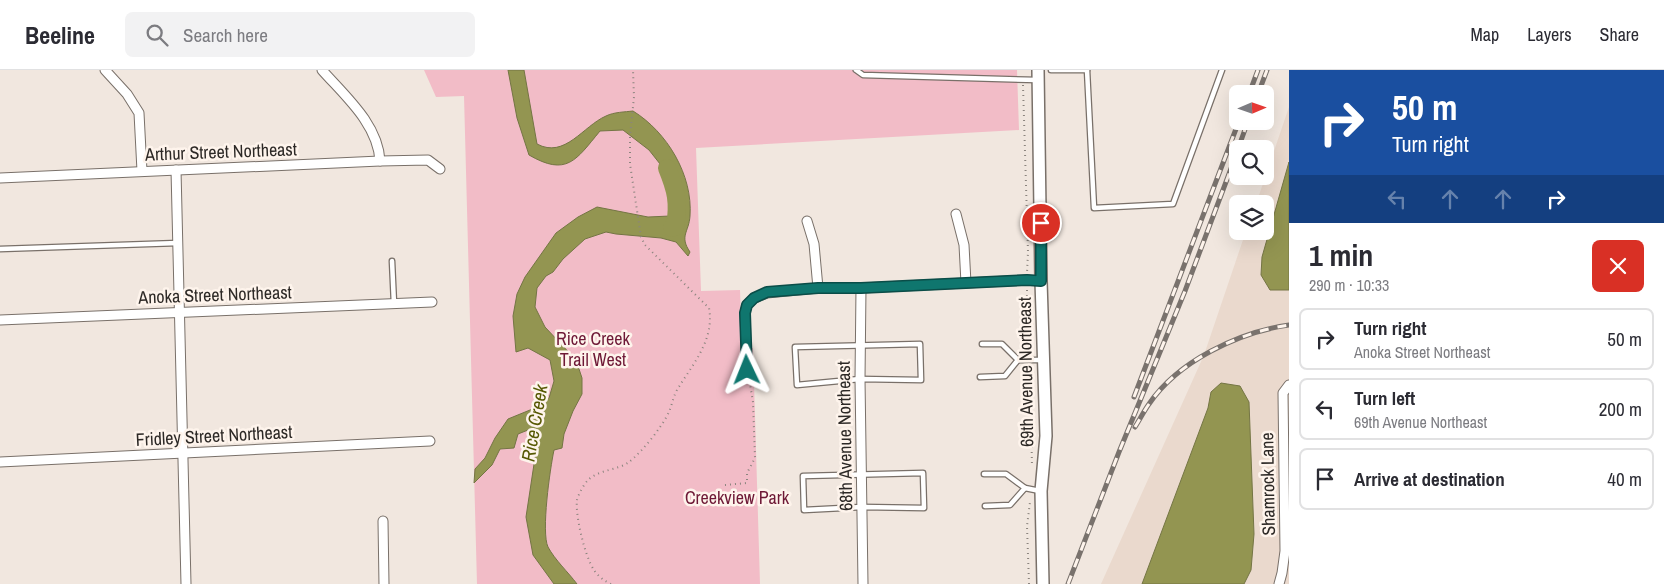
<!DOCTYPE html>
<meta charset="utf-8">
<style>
:root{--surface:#fff;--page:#f2f2f3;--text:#2b2b33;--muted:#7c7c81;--line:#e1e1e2}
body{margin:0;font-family:"Archivo Narrow",sans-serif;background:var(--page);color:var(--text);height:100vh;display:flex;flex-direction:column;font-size:19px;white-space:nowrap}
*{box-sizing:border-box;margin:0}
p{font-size:16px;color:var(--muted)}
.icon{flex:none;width:28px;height:28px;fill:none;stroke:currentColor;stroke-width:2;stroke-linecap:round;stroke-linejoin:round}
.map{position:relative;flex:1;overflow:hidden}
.side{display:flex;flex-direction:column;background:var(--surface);width:375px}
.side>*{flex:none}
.hud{background:#1a4fa0;color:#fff;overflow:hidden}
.needle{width:32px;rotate:88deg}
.controls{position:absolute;left:1229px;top:15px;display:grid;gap:10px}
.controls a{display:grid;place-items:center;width:45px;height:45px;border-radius:8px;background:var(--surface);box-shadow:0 5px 20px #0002;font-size:25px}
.pin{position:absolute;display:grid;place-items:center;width:42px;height:42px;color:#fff;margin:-21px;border:2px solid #fff;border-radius:50%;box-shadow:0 1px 5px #0007}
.me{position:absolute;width:55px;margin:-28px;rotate:358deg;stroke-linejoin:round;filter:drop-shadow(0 0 4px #0008)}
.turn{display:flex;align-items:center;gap:18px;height:105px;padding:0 20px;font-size:22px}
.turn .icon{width:65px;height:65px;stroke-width:2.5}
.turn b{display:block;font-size:35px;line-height:42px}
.lanes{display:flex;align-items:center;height:48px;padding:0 20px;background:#0003;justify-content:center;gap:25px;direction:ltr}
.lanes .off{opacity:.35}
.round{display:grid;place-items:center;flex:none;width:52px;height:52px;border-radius:8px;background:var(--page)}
.headline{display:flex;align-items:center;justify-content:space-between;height:85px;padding:0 20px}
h1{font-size:30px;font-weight:800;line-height:38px}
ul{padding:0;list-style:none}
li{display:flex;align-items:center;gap:15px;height:62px;margin:0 10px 8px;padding:0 10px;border:2px solid var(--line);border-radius:8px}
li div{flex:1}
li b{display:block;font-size:19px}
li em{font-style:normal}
header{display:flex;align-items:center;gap:30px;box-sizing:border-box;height:70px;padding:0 25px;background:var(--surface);border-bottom:1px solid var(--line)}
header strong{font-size:24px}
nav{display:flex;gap:28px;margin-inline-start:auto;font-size:18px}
.search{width:350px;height:45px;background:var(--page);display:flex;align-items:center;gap:12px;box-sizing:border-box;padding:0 18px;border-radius:8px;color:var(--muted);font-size:19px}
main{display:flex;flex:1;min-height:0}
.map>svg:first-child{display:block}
.built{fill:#ead9cd}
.green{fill:#f2bcc7}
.water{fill:#939551;stroke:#747544}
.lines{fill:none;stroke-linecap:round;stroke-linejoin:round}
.river{stroke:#939551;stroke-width:18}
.service-casing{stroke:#797069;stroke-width:7}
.minor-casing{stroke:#797069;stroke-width:11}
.tertiary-casing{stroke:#797069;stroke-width:14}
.path{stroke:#8b847e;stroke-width:2;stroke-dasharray:1 4;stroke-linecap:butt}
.service{stroke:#fff;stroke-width:4.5}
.minor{stroke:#fff;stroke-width:9}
.tertiary{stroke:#fff;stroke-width:11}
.rail-casing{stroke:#79726d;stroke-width:5}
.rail{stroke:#fef4ec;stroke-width:3;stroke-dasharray:9;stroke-linecap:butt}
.route-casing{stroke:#0a4d48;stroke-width:12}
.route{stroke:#0f766e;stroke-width:9}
.labels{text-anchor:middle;stroke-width:5;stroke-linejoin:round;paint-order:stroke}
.street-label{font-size:18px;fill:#2d2926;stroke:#fef4ec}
.park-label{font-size:18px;fill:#6e1836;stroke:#fef4ec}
.water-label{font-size:19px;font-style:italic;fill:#575803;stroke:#fef4ec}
</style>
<header>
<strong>Beeline</strong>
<div class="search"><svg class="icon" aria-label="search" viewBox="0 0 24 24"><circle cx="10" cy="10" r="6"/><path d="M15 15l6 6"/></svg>Search here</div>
<nav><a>Map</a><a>Layers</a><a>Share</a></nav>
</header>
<main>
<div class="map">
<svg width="1289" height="514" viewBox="0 0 1289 514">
<rect width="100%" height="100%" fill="#f1e7df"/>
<path class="built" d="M1289,37V514H1101L1204,285L1246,161H1265V134H1256Z"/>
<path class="green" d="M424,0H1017L1019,60L696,78L701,221L740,220L742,278H753L760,514H477L464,26L436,27Z"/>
<g class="water">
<path d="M508,0H524L537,74C565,89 583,56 606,46C614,42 625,42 633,41C667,62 693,105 690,146C689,162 679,166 690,182L688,186L676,172L661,168L616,164L606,162L585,169L563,189L553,202L546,206L537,218L535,237L545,257L576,290L582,308V324L573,341L564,364L562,378L554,380C550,399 541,462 548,477C555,490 568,502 577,514H554L533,485L526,447L539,361L533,358L518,364L514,378L500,379L492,395L474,413L475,399L485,388L495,368L508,349L530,340L549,328L554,311L550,290L528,278L516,282L513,246L517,224L525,207L556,163L578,147L597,137L648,147L670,146L678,137L675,120L664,99L649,80L623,60L600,61C576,90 567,107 529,85L517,48Z"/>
<path d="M1289,92V220H1270L1261,205L1262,187Z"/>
<path d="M1221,313L1240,316L1249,332L1254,464L1251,500L1244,514H1142L1208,338L1211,322Z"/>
</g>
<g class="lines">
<path class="river" d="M667,98C676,120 679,132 675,157L672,158"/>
<g class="service-casing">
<g id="service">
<path d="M856,0L863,5L1037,10"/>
<path d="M1051,0H1087"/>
<path d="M1087,0L1094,138L1173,134L1222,0"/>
<path d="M0,179L178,173"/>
<path d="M392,191L394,234"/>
<path d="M920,274L921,310L860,309L797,315L795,277Z"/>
<path d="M982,274H1002L1018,290H1042"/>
<path d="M980,307L1005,306L1018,290"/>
<path d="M923,403L924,438L862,437L804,440L803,406Z"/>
<path d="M984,404H1006L1025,418L1040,421"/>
<path d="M985,436L1010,435L1025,418"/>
</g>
</g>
<g class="minor-casing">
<g id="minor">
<path d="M105,0L127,24L139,43L142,101"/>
<path d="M322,0C345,26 378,54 380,91"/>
<path d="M176,100L186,514"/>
<path d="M0,108L380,91L428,90L440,99"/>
<path d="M956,144L964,175L966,213"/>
<path d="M807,151L814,174L818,218"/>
<path d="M861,218L860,309L863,514"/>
<path d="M0,250L432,232"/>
<path d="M747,300L745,243L747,235L754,228L767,223L818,218H861L1027,210L1041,211"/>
<path d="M0,392L430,371"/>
<path d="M383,451L384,514"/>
<path d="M1279,514L1282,503L1285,481L1283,323L1289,315"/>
</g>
</g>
<g class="tertiary-casing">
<path id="tertiary" d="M1038,0L1041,211L1046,366L1041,421L1043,514"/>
</g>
<g class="path">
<path d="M1023,15L1028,182L1027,203"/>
<path d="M1027,220L1029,283"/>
<path d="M1030,297L1032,397"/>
<path d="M725,415L747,413V403L755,388L753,332L749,308"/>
<path d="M611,514C604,511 598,506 594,500C585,487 575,445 577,430C578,425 584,414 588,410C600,399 619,400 629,392C642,382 662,357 669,342C672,335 673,327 677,320C692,295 715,270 709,238L645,175L641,167L630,94V66L634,27L633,0"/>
<path d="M1029,514L1027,456L1030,432"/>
</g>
<use href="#service" class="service"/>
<use href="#minor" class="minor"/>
<use href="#tertiary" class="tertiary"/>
<g class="rail-casing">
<g id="rail">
<path d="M1249,24L1258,0"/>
<path d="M1258,24L1267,0"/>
<path d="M1238,79L1248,51"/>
<path d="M1134,327L1239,51"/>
<path d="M1135,357C1140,349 1144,341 1149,334C1178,291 1239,262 1289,255"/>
<path d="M1068,514L1119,382L1185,221L1238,80"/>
</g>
</g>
<use href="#rail" class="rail"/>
</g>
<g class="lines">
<g class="route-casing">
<path id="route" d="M747,300L745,243L747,235L754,228L767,222L818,218H861L1027,210L1041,211V153"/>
</g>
<use href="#route" class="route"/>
</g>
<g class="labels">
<g class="street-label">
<text transform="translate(221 82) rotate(-2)" y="6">Arthur Street Northeast</text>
<text transform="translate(215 225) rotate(-2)" y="6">Anoka Street Northeast</text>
<text transform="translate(1026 302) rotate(-91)" y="6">69th Avenue Northeast</text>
<text transform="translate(214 366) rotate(-3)" y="6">Fridley Street Northeast</text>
<text transform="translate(845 366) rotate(-91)" y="6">68th Avenue Northeast</text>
<text transform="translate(1268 414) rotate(-91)" y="6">Shamrock Lane</text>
</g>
<g class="park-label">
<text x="593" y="275">Rice Creek<tspan x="593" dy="21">Trail West</tspan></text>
<text x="737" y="434">Creekview Park</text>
</g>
<g class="water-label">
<text transform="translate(534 353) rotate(-80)" y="7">Rice Creek</text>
</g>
</g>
</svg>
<div class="controls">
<a><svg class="needle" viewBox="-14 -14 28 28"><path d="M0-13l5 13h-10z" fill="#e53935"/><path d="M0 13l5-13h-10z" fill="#7c7c81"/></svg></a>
<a><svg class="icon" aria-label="search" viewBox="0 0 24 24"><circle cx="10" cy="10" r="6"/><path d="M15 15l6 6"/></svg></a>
<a><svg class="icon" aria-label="layers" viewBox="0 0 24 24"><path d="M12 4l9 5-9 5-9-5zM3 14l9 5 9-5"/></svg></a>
</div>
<div class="pin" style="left:1041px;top:153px;background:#d93025"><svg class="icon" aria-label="arrive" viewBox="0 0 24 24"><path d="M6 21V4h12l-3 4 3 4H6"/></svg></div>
<svg class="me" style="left:747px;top:300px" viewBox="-20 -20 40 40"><path d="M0-17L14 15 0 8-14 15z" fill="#0f766e" stroke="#fff" stroke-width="4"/></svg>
</div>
<section class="side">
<div class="hud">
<div class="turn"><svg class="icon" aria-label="right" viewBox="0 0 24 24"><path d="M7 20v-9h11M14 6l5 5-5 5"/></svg><div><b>50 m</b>Turn right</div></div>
<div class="lanes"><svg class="icon off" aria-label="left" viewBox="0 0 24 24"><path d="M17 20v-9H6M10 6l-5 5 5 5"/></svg><svg class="icon off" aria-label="ahead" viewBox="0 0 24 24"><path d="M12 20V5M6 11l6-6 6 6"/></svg><svg class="icon off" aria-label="ahead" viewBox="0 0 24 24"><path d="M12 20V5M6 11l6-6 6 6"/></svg><svg class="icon" aria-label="right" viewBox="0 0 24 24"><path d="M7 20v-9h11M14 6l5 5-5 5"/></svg></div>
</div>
<div class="headline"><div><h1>1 min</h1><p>290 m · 10:33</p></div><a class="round" style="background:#d93025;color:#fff"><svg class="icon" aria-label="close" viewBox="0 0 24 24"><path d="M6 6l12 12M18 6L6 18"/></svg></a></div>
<ul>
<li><svg class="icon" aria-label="right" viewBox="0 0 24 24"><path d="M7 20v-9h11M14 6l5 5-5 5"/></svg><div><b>Turn right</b><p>Anoka Street Northeast</p></div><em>50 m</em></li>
<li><svg class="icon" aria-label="left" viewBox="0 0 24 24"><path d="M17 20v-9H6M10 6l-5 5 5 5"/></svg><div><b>Turn left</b><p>69th Avenue Northeast</p></div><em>200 m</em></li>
<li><svg class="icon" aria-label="arrive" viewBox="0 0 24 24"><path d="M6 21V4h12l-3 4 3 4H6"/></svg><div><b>Arrive at destination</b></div><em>40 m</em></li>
</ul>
</section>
</main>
